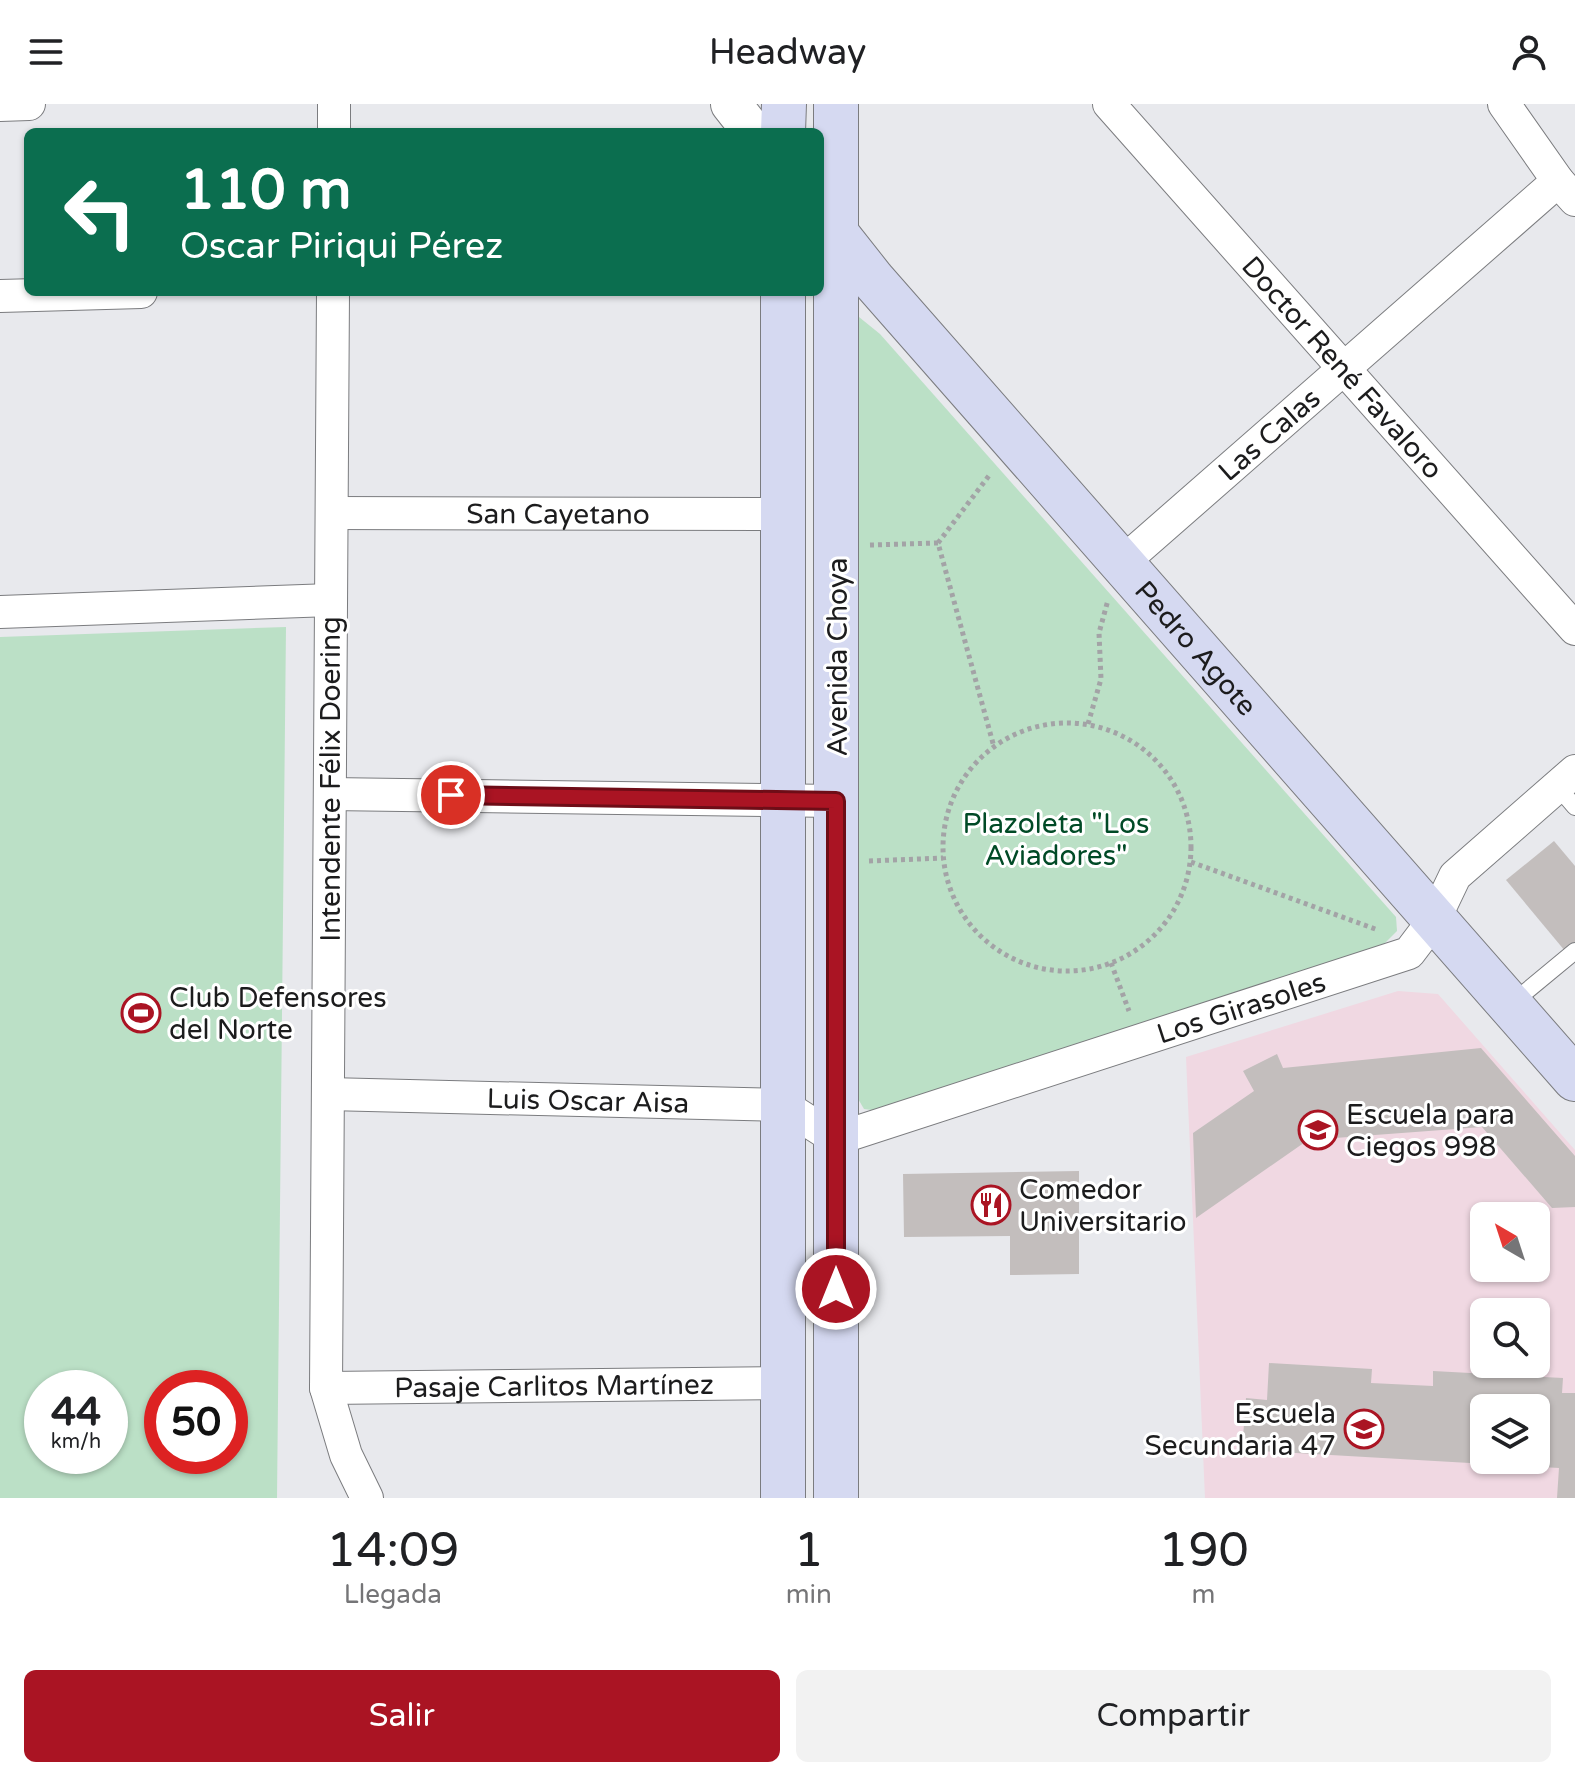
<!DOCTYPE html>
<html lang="es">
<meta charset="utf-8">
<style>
:root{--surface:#fff;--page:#f2f2f2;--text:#202124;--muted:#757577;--accent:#aa1423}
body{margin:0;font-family:"Varela Round",sans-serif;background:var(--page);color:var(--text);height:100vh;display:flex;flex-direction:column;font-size:30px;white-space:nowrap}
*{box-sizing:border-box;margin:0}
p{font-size:26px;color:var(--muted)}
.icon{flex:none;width:44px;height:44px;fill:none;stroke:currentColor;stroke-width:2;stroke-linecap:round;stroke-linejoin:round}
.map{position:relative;height:1394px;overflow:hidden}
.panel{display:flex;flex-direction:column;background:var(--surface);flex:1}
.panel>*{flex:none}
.top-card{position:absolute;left:24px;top:24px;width:800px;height:168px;border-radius:12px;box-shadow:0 2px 6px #0004;background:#0b6e4f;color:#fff;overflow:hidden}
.needle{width:52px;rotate:321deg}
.controls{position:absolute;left:1470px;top:1098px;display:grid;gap:16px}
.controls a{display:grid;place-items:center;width:80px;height:80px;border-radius:12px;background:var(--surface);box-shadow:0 2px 6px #0004;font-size:40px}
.speed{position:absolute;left:24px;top:1266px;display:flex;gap:16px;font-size:40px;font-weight:700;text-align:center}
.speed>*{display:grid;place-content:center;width:104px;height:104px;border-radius:50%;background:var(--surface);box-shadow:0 2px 6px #0004;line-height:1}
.speed small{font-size:20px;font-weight:400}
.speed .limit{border:12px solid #d22;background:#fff;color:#111}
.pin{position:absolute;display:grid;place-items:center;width:68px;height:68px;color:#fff;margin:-34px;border:4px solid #fff;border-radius:50%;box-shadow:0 2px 8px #0007}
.me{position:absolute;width:88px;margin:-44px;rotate:0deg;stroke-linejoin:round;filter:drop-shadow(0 0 6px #0008)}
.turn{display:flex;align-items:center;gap:28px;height:168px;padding:0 24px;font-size:36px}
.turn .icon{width:104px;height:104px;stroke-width:2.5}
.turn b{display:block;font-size:56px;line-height:68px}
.eta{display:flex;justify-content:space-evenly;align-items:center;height:136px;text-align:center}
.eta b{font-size:48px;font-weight:600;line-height:56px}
.cta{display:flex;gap:16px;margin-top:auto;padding:16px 24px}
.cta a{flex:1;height:92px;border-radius:12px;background:var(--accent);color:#fff;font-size:32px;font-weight:600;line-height:92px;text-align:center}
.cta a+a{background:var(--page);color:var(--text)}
header{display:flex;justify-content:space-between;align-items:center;height:104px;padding:0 24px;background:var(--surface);font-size:36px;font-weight:600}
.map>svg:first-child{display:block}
.education{fill:#f0d8e2;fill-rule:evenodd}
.green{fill:#bbe0c6;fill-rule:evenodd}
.building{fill:#c3bebd;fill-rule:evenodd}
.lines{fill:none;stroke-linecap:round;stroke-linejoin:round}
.service-casing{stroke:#7b7c7f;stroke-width:18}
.minor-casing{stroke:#7b7c7f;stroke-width:34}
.tertiary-casing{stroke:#7b7c7f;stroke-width:42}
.secondary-casing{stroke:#7b7c7f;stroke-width:46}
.path{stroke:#a3a3a6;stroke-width:5;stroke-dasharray:4 4;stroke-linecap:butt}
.service{stroke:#fff;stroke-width:16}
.minor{stroke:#fff;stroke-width:32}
.tertiary{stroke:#fff;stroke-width:40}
.secondary{stroke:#d5d9f1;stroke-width:44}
.route-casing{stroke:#6e0d17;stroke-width:20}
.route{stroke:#aa1423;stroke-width:14}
.labels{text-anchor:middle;stroke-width:6;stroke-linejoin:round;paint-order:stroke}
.street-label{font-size:28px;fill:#1c1c1d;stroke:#fff}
.park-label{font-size:28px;fill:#004a26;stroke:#fff}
.poi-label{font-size:28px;fill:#1c1c1d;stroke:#fff;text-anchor:start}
</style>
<header><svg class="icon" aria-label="menu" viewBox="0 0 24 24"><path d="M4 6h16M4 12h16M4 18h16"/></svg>Headway<svg class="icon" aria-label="person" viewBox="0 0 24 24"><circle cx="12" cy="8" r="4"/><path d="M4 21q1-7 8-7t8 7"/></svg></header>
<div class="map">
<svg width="1575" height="1394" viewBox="0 0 1575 1394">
<rect width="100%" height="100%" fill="#e8e9ed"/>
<path class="education" d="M1398,887L1438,890L1575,1046V1394H1205L1186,953ZM1484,1112H1536V1164H1484ZM1484,1208H1536V1260H1484ZM1484,1304H1536V1356H1484Z"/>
<g class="green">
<path d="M859,213L880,230L1396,813L1397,827L1382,842L879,1007L864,1005L854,988L855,235Z"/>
<path d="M286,523L277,1394H0V533ZM42,1284H110V1352H42ZM162,1284H230V1352H162Z"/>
</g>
<g class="building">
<path d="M1554,737L1575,762V859L1506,776Z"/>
<path d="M1481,944L1575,1052V1103L1552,1104L1482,1023L1308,1036L1196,1114L1193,1029L1254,987L1243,967L1277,950L1283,964Z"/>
<path d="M1079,1067V1170L1010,1171V1132L904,1133L903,1070Z"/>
<path d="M1269,1259L1372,1265L1371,1279L1433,1282V1267L1563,1274L1562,1289H1575V1394H1557L1559,1364L1242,1346L1246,1294L1267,1296ZM1484,1304H1536V1356H1484Z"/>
</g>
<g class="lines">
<g class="service-casing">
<g id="service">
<path d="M1557,682L1575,703"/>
<path d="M1511,900L1575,847"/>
</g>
</g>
<g class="minor-casing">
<g id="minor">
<path id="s1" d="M1109,0L1575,525"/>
<path d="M1504,0L1558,77L1575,96"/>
<path d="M0,1L29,0"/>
<path d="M334,28V0"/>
<path d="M333,188L326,1284L346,1351L367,1394"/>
<path d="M0,192L141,188"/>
<path id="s2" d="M332,409L783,410"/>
<path id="s3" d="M1123,458L1558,77"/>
<path d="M0,508L331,496"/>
<path d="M330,690L836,697"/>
<path id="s4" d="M328,990L783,1001L836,1035L1409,849L1434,816L1455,772L1575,667"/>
<path id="s5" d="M326,1284L783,1279"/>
</g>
</g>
<g class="tertiary-casing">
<path id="tertiary" d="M731,0L753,28"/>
</g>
<g class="secondary-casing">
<g id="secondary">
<path d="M783,28L784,0"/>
<path id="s6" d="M832,124L873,176L1575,975"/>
<path d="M783,188V1394"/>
<path d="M836,1394V0"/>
</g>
</g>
<g class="path">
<path d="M938,439L991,369"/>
<path d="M870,441L938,439L994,643"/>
<circle cx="1067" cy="743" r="124"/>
<path d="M1088,620L1101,575L1099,529L1108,496"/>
<path d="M869,757L943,754"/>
<path d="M1191,758L1378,826"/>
<path d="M1111,859L1129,907"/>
</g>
<use href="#service" class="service"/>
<use href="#minor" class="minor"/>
<use href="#tertiary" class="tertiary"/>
<use href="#secondary" class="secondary"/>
</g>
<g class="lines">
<g class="route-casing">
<path id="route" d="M451,691L836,697V1185"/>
</g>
<use href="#route" class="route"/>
</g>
<defs>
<g id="stadium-ring" transform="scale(2)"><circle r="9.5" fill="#fff" stroke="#aa1423" stroke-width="1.5"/><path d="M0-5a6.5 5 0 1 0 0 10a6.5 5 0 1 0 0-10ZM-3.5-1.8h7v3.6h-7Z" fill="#aa1423"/></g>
<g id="school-ring" transform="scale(2)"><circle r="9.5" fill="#fff" stroke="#aa1423" stroke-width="1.5"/><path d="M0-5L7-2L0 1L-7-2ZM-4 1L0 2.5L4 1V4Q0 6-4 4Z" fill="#aa1423"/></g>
<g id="restaurant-ring" transform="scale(2)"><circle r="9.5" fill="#fff" stroke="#aa1423" stroke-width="1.5"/><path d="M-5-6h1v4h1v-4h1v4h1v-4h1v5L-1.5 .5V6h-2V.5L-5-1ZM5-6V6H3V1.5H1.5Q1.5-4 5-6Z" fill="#aa1423"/></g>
</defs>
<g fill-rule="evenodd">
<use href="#stadium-ring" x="141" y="909"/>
<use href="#school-ring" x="1318" y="1026"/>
<use href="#restaurant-ring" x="991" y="1101"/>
<use href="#school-ring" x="1364" y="1325"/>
</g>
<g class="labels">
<g class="street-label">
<text dy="10" stroke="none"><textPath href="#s1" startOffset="352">Doctor René Favaloro</textPath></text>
<text dy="10" stroke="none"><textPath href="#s3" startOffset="194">Las Calas</textPath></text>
<text dy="10" stroke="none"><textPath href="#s2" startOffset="226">San Cayetano</textPath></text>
<text dy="10" stroke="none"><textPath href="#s6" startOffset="556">Pedro Agote</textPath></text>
<text transform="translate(837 553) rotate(-90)" y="10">Avenida Choya</text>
<text transform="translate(330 675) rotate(-90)" y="10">Intendente Félix Doering</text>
<text dy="10" stroke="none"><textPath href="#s4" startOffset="944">Los Girasoles</textPath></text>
<text dy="10" stroke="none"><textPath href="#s4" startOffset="260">Luis Oscar Aisa</textPath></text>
<text dy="10" stroke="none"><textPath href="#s5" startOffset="228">Pasaje Carlitos Martínez</textPath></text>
</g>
<g class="park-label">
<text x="1056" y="729">Plazoleta "Los<tspan x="1056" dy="32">Aviadores"</tspan></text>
</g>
<g class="poi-label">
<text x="169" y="903">Club Defensores<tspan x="169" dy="32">del Norte</tspan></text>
<text x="1346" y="1020">Escuela para<tspan x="1346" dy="32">Ciegos 998</tspan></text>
<text x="1019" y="1095">Comedor<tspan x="1019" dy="32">Universitario</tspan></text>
<text x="1336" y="1319" text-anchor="end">Escuela<tspan x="1336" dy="32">Secundaria 47</tspan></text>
</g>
</g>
</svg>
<div class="controls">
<a><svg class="needle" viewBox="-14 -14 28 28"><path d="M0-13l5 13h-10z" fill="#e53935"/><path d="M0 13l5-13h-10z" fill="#757577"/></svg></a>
<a><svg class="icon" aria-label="search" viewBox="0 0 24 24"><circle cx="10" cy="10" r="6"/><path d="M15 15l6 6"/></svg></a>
<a><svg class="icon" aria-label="layers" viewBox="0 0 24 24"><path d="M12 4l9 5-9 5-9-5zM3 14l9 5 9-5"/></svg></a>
</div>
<div class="speed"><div>44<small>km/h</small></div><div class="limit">50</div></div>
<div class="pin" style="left:451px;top:691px;background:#d93025"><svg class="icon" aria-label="arrive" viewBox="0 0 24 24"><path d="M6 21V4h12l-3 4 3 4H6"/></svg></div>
<svg class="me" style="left:836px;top:1185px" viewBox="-20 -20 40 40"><circle r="17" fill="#aa1423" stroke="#fff" stroke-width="3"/><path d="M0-11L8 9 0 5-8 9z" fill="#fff"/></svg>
<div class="top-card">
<div class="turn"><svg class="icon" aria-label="left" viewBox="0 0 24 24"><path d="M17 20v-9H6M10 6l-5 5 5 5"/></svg><div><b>110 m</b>Oscar Piriqui Pérez</div></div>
</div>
</div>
<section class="panel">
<div class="eta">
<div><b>14:09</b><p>Llegada</p></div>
<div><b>1</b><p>min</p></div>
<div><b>190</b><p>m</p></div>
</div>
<div class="cta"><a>Salir</a><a>Compartir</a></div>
</section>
